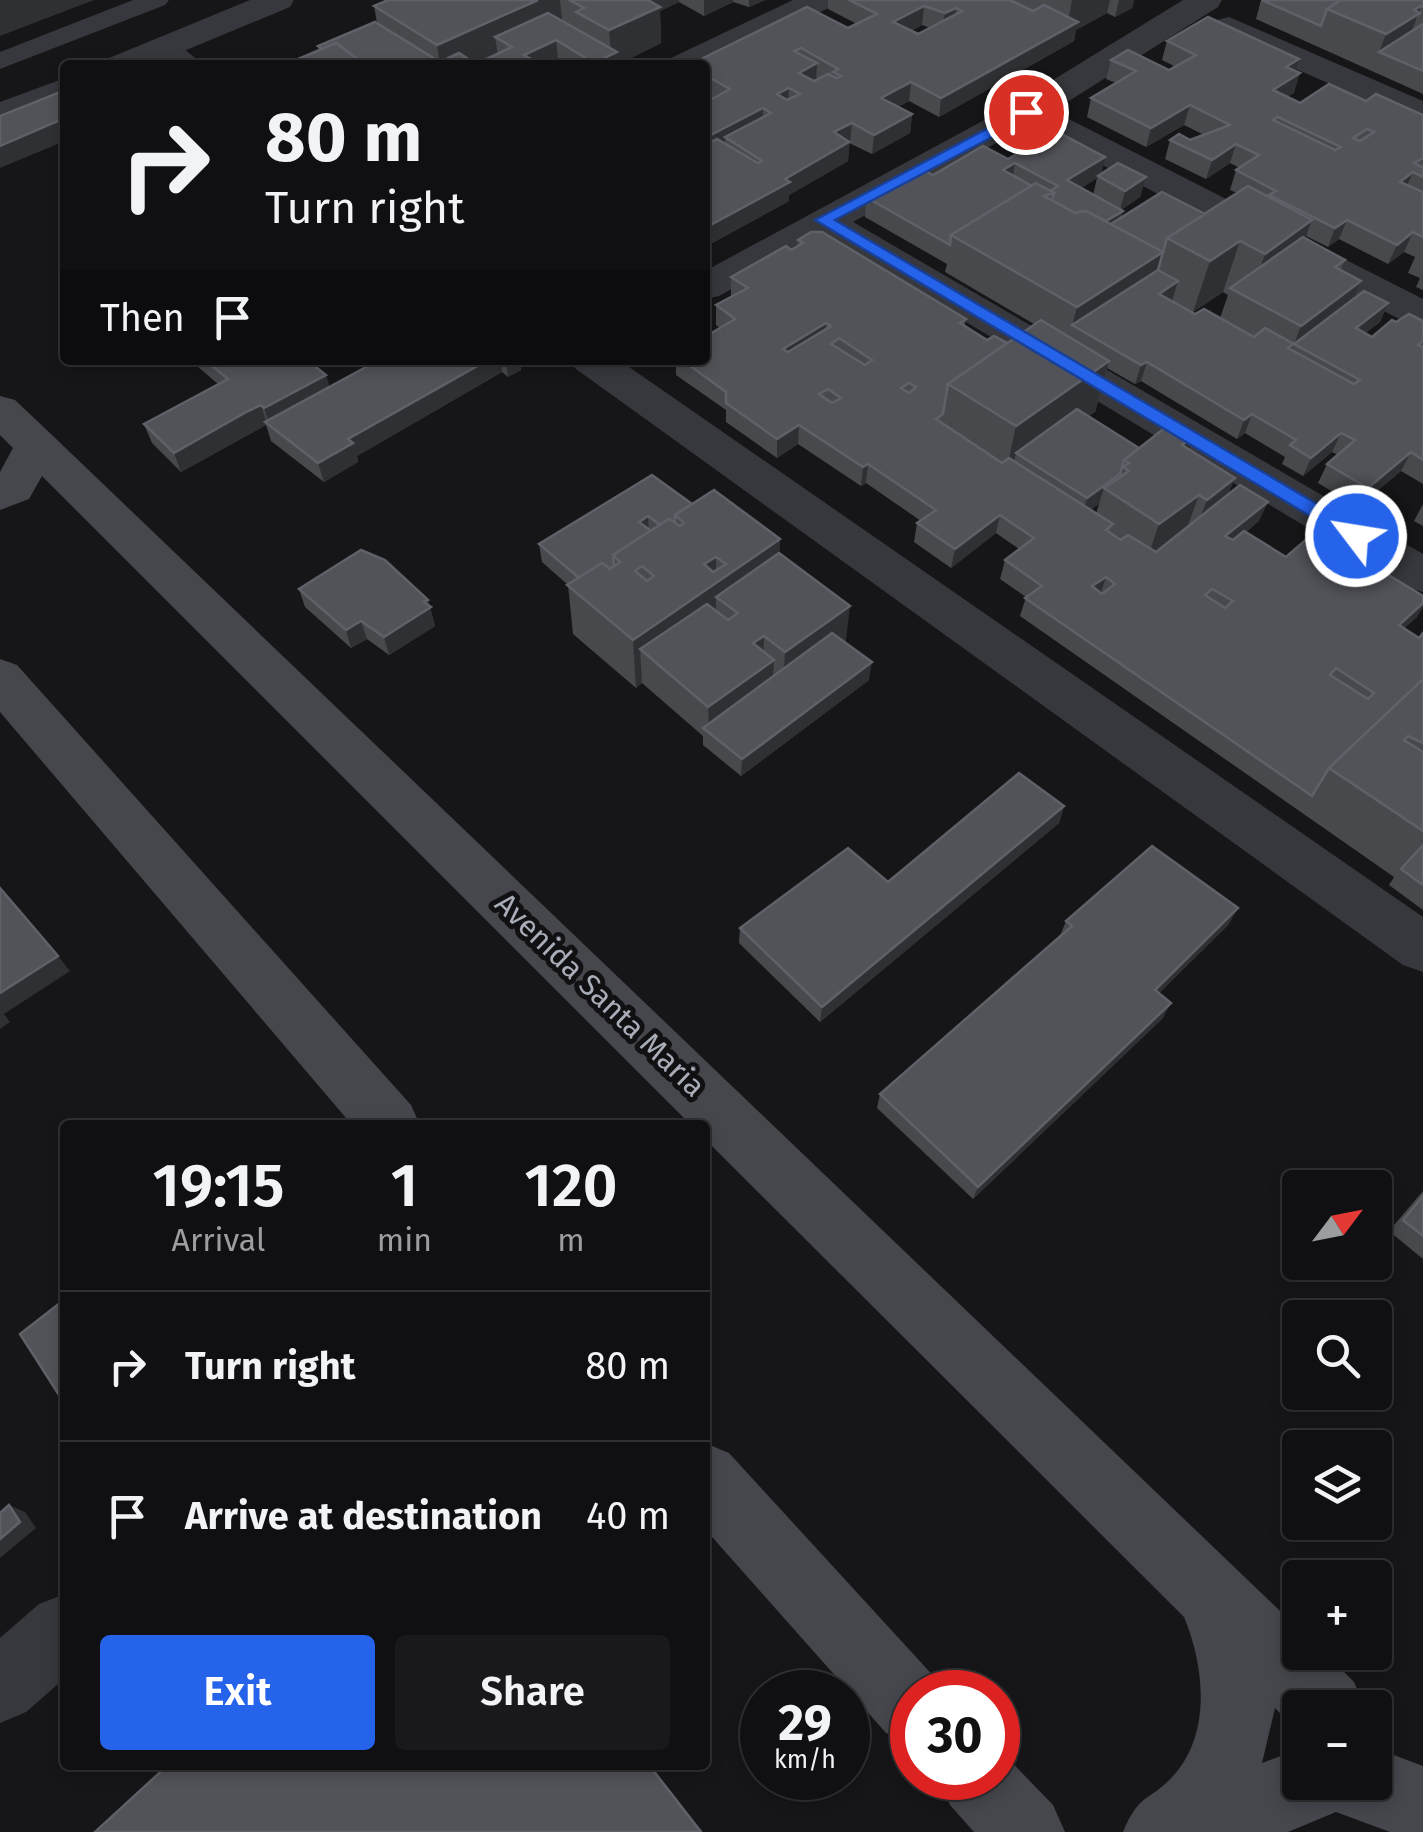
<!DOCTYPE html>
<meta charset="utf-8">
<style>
:root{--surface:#101012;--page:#19191b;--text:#f1f3f6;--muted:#9c9d9f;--line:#303032;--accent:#2563eb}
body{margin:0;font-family:"Fira Sans",sans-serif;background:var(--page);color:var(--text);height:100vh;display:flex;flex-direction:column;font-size:38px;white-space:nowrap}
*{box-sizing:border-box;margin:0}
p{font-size:32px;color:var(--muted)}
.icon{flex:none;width:55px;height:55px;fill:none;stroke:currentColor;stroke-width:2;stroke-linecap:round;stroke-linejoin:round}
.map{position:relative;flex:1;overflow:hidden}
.side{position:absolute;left:60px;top:1120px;width:650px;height:650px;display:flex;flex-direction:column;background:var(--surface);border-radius:10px;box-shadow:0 5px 15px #0003,0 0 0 2px var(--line)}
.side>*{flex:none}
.hud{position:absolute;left:60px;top:60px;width:650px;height:305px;border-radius:10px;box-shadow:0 5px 15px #0003,0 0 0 2px var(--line);background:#101012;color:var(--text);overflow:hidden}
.needle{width:65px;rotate:58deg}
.fabs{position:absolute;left:1282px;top:1170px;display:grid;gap:20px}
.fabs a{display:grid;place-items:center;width:110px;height:110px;border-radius:10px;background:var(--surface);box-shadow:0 5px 15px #0003,0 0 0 2px var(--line);font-size:50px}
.speed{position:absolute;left:740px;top:1670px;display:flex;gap:20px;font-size:50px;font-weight:700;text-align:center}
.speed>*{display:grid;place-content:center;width:130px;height:130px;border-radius:50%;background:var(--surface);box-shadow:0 5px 15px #0003,0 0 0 2px var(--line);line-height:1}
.speed small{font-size:25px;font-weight:400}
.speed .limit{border:15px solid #d22;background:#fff;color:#111}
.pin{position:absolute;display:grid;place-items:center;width:85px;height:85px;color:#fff;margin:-42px;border:5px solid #fff;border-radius:50%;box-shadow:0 2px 10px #0007}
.me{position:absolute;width:110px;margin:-55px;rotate:301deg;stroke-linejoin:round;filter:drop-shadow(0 0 8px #0008)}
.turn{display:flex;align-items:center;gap:35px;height:210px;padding:0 40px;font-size:45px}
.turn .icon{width:130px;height:130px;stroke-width:2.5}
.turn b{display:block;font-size:70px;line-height:85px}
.then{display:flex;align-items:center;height:95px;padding:0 40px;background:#0003;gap:20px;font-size:38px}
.eta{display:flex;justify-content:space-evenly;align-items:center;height:170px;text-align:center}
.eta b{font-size:60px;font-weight:600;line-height:70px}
.cta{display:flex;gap:20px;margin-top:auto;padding:20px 40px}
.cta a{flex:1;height:115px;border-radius:10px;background:var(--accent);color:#fff;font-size:40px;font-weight:600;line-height:115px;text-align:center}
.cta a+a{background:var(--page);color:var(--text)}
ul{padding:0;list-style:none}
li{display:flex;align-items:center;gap:30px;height:150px;padding:0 40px;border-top:2px solid var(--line)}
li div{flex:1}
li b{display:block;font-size:38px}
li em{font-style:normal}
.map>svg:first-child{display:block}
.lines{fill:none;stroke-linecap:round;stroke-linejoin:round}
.service{fill:#37383d;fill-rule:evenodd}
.minor{fill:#37383d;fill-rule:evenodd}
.tertiary{fill:#37383d;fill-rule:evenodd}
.secondary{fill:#45474d;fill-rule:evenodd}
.wall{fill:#47494d;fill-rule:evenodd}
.shaded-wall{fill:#2f3033}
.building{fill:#525359;stroke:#5f6168;stroke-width:2.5;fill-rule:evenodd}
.route{fill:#2563eb;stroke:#184099;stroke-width:2.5}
.labels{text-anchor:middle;stroke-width:10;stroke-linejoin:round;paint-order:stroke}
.street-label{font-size:30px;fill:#a8adb8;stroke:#111113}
</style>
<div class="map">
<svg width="1423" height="1832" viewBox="0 0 1423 1832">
<rect width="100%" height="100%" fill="#161618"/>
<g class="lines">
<path class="service" d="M133,0H169L165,5L0,69V52Z"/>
<g class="minor">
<path d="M793,0H835L831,7L705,67L666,65L671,58Z"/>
<path d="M1183,0H1222L1218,7L1053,111L1423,299V328L1409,324L1027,126L853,222L1423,554V592L1406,587L825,237L719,296L705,299V271L1014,104Z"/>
<path d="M1229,17L1423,101V125L1217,34L1212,27L1217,20Z"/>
<path d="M162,38L174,41L204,65H164L145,48L150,41Z"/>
<path d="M570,360H619L1423,917V972L1403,965L576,369Z"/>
<path d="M65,1594V1678L26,1712L0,1723V1638L39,1604Z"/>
</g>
<g class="tertiary">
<path d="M250,0H294L290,7L150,65H104L109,58Z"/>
<path d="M65,78V101L0,126V102Z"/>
</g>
<g class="secondary">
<path d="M0,396L15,400L52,435L1300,1630V1652H1324L1354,1682L1365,1708H1300V1733L1275,1708L1262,1763L1300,1749V1782H1375V1748L1423,1766V1832H1390L1336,1812L1288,1832H1123C1140,1791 1150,1802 1174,1775C1212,1732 1204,1665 1184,1617L705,1139V1125H691L42,476L29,499L0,510V472L13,448L0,435Z"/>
<path d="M0,659L17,665L411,1105L420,1125H352L0,712Z"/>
<path d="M705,1443L729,1453L938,1681L943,1692H912V1744L886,1733L705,1529Z"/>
<path d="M998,1748L1053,1805L1065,1832H974L950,1805L939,1778H998Z"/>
</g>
</g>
<g class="wall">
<path d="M388,0H765L749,7L733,2L704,16L679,2L660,11L661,43L617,65H567L558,59L545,65H284L319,50L318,46L377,23L374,6Z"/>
<path d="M828,0H1134L1132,8L1115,17L1107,13L1076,30L1074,41L939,117L909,101L898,107L912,114L910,133L872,154L849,143L848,161L789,195V201L705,247V103L713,99L705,94V65L848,28L857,24L828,9ZM922,25L930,28L918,34L911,31Z"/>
<path d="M1261,0H1423V94L1256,19Z"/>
<path d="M1167,41L1295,71L1294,93L1287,97L1300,103L1366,101L1423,115V290L1416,287L1420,278L1408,273L1415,257L1404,252L1388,264L1339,239L1328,247L1306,236L1305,239L1345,260L1341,270L1354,299L1388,303L1380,322L1365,333L1372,337L1396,322L1423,321V484L1401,471L1358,507L1318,483L1327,464L1338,455L1332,452L1303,476L1282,464L1285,457L1245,433L1237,439L1141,381L1135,384L1107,368L1095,412L1088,416L1139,448L1189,449L1228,495L1259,521L1246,532L1286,557L1417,617L1404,628L1419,638L1423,633V910L1389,885L1394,877L1020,616L1026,597L1000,579L1005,560L1019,549L996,533L951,568L914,542L917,523L921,521L866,483L861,486L798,444L777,458L726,422V410L676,375V360H705L720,328L716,325V305L731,297V277L797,246L798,240L966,319L965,326L987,340L1007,343L1034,324L945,272L947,264L865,217L866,197L933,175L1008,159L1101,174L1146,177L1140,197L1121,210L1122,217L1205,214L1237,193L1230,190L1236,170L1240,168L1230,163L1206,179L1165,159L1170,140H1190L1204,135L1184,125L1146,147L1087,117L1091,98L1116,83L1106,79L1111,60L1169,70L1176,67L1162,60ZM1097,178L1093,195L1081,188ZM1223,292L1228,295L1220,318L1195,314L1172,301L1193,312ZM1099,504L1096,514L1091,510L1094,507Z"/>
<path d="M190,360H307L330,387L379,360H520L521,370L508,377L502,372L357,456L358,462L324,482L271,441L266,425L181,472L152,443L144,424L218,384Z"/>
<path d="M692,504L780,539L779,553L846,640L844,642L869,680L741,776L703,745V736L642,683L636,688L573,634L568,585L542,562L539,544Z"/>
<path d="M1423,504V526L1414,521Z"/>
<path d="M299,589L428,600L435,626L389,655L367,639L351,648L305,607Z"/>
<path d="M1064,806L1059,823L820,1022L739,943L740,928L888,882Z"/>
<path d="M1066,921L1229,924L1159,993L1163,1018L973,1199L877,1108L880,1094L1060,936Z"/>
<path d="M1423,1191V1259L1389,1231Z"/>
</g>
<g class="shaded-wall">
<path d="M0,0H94L0,36Z"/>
<path d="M538,0H560L563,27L512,47L495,37L498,56L479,65H440L437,45Z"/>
<path d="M642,0H679V2L660,11L661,43L617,65H594V63L611,54L609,30Z"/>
<path d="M704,0H733V2L704,16Z"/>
<path d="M749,0H765L749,7Z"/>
<path d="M1072,0H1110L1107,13L1076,30L1074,41L939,117L941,98L1067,28Z"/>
<path d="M1119,0H1134L1132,8L1115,17Z"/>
<path d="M924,6L922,25L891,41L893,22Z"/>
<path d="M1421,6L1405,49L1379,52L1386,34Z"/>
<path d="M956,8L953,27L942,32L945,13Z"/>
<path d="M556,40L558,59L545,65H525L524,55Z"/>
<path d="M1299,59L1293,78L1286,67Z"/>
<path d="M817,63L816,83L799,73Z"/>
<path d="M1300,73L1294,93L1267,110L1273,90Z"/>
<path d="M911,82L909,101L879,117L881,98Z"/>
<path d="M789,88L788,107L777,94Z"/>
<path d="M1190,105L1184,125L1146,147L1151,128Z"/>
<path d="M763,108L762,127L725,137V147L705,157V138Z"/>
<path d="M912,114L910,133L872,154L874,135Z"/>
<path d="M65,118V141L0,168V146Z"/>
<path d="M852,123L848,161L789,195V201L705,247V228L785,179L834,132Z"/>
<path d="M1236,144L1230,163L1206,179L1212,160Z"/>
<path d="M1105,157L1101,176L1062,200L1067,180Z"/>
<path d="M1015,163L1012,183L1003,170Z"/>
<path d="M1413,172L1404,192L1400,182Z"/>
<path d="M1146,177L1140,197L1120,210L1125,191Z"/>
<path d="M1123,211L1118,230L1094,228Z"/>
<path d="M1312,220L1293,271L1249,299L1265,254Z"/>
<path d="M1347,220L1339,239L1328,247L1335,228Z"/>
<path d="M1413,232L1404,252L1388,264L1397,245Z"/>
<path d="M1240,241L1223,292L1193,312L1210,261Z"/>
<path d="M1163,252L1152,289L1072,326L1077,307Z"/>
<path d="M1178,281L1172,301L1159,294Z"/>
<path d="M1361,281L1345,318L1294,344L1286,363L1288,348L1294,344L1301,326Z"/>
<path d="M1388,303L1380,322L1347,348L1356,328Z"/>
<path d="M826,323L824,342L782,368L783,349Z"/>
<path d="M488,360H501L502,372L357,456L358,462L324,482L318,463L348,439Z"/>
<path d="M506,360H520L521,370L508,377Z"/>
<path d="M1109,361L1095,412L1028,460L1016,453L1012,472L1005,477L1016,426Z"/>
<path d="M1147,362L1141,381L1135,384L1141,365Z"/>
<path d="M326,375L332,394L270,427L264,408Z"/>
<path d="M261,405L267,424L265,422L266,425L181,472L174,453Z"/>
<path d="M1252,414L1245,433L1237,439L1244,420Z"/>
<path d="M799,425L798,444L777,458V439Z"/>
<path d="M1341,433L1332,452L1303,476L1311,458Z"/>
<path d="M1194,436L1181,472L1182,445Z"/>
<path d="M1411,452L1401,471L1358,507L1368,488Z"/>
<path d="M868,464L866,483L861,486L863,467Z"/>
<path d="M1120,474L1114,493L1104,488L1099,504L1081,517L1087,498Z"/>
<path d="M1235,478L1220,514L1193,535L1207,500Z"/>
<path d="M1199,495L1186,531L1147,559L1159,524Z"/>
<path d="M1268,502L1259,521L1218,555L1225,536Z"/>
<path d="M1000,515L996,533L951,568L955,549Z"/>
<path d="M648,516L649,535L639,522Z"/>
<path d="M780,539L777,588L738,613L716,597V631L640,649L642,683L636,688L633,640L704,564L716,557V583Z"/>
<path d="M1106,577L1100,596L1092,586Z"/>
<path d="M428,600L435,626L389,655L384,637Z"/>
<path d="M1423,603V607L1417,617L1388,643L1399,625Z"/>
<path d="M850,606L846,640L783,686L785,652Z"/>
<path d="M361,621L367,639L351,648L346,630Z"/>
<path d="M764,636L763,668L774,660L772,694L709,732L708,707L753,643Z"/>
<path d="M872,662L869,680L741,776L742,759Z"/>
<path d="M1064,806L1059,823L820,1022L822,1007Z"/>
<path d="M1238,908L1229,924L1147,1005L1155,990Z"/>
<path d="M58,956L70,971L4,1014L10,1022L0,1029V993Z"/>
<path d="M1171,1003L1163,1018L973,1199L978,1187Z"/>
<path d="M9,1505L25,1512L36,1528L0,1558V1539Z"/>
<path d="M649,1765H650L703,1832H701Z"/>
</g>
<g class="building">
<path d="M388,0H538L437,45L374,6Z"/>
<path d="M569,0H648L660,7L609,30L576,12L584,8Z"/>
<path d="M849,0H1010L1033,11L1044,5L1078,22L941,98L911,82L881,98L912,114L874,135L852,123L834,132L849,142L785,179L790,182L705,228V145L717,139L758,163L762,161L725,137L771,113L763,108L705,138V103L730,89L705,75V65H689L807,7L848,28L877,14ZM924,6L945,13L956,8L962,11L918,34L893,22ZM801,48L838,69L833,72L841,76L837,78L828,74L814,81L799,73L817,63L794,51ZM789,88L800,94L787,100L777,94Z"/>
<path d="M1262,0H1341L1327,9L1321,26Z"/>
<path d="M1341,0H1423V7L1421,6L1414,10L1420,13L1386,34L1327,9Z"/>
<path d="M548,13L617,52L594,63L556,40L524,55L542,65H365L336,43L322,49L318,46L375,22L440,62L459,53L476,64L512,47L495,37Z"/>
<path d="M1208,17L1299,59L1286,67L1300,73L1273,90L1300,103L1329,84L1366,101L1376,94L1423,115V158L1414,163L1422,167L1423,166V177L1413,172L1400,182L1423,192V237L1413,232L1397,245L1347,220L1335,228L1269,195L1276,191L1236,170L1259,155L1236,144L1212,160L1170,140L1179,134L1190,140L1230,125L1190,105L1151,128L1091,98L1136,71L1111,60L1128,50L1169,70L1196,55L1167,41ZM1278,117L1341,147L1335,150L1273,120ZM1367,129L1374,132L1360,141L1353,138Z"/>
<path d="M1423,24V71L1379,52Z"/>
<path d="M336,43L365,65H284Z"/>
<path d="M65,90V118L0,146V116Z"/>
<path d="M1056,131L1105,157L1067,180L1123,211L1106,221L1086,211L1075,213L1052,200L1054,193L1050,191L1058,186L1015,163L1003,170L1032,186L951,235L950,245L866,197L919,168L933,175L983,146L1008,159Z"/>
<path d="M1118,163L1146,177L1125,191L1098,176Z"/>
<path d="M1036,183L1054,193L1044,196L1075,213L1086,211L1163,252L1077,307L951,235Z"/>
<path d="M1248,186L1312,220L1265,254L1240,241L1210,261L1167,238Z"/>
<path d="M1162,192L1205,214L1167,238L1158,270L1178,281L1159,294L1195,314L1204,309L1254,337L1265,328L1294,344L1288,348L1354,384L1360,380L1294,344L1364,291L1388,303L1356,328L1372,337L1392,320L1396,322L1409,314L1423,321V341L1418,345L1423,347V460L1411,452L1368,488L1327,464L1355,440L1341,433L1311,458L1290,445L1296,440L1252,414L1244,420L1147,362L1141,365L1072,325L1158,270L1163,252L1111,224Z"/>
<path d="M811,232H822L966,319L960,323L987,340L994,336L1007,343L948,384L943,414L936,419L1002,463L1009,458L1113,524L1106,530L1121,540L1128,535L1156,552L1240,485L1268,502L1225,536L1233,540L1244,531L1286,557L1316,531L1423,596V603L1399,625L1419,638L1423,633V683L1421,681L1329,768L1312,796L1025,598L1042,586L1005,560L1034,538L1000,515L955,549L917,523L936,510L868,464L863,467L799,425L777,439L726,403V392L682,360H705V337L735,319L716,305L748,288L731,277L786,246L791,250L803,243L798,240ZM826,323L831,326L788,352L783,349ZM839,338L872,360L865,365L831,344ZM909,383L916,387L909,393L901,388ZM828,389L841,398L832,403L819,394ZM1106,577L1115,584L1102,594L1092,586ZM1212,589L1233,601L1225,608L1205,595ZM1336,668L1374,693L1368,699L1330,675Z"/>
<path d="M1303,237L1345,260L1335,267L1361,281L1301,326L1230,288Z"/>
<path d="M1041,320L1109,361L1016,426L948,384Z"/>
<path d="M205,360H307L326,375L264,408L261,405L248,411L174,453L144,424L228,379Z"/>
<path d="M379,360H488L348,439L353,443L318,463L265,422Z"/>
<path d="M1077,409L1139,448L1124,460L1120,474L1087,498L1016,453Z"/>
<path d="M1171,423L1194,436L1182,445L1235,478L1207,500L1199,495L1159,524L1104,488L1129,471L1123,467L1129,463L1124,460Z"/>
<path d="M652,475L692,504L675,515V523L669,519L660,525L648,516L639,522L651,531L613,555L614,566L610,569L602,563L579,578L539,544Z"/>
<path d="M714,490L780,539L633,640L567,585L602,563L610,569L620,562L613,555L669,519L680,526L684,523L675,515ZM716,557L726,564L713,572L704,564ZM642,566L654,576L647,581L635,571Z"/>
<path d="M361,550L385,560L428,600L424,602L431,607L384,637L361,621L346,630L299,589Z"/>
<path d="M779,553L850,606L785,652L764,636L753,643L774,660L708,707L640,649L707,604L728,620L738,613L716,597Z"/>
<path d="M832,633L872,662L742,759L703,728Z"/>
<path d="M1421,681L1423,683V743L1408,736L1404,740L1423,752V831L1329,768Z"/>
<path d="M1019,773L1064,806L822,1007L740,928L848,848L888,882Z"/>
<path d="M1423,845V885L1401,869Z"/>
<path d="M1152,846L1238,908L1155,990L1171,1003L978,1187L880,1094L1072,926L1066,921Z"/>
<path d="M0,888L58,956L0,993Z"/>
<path d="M1423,1196V1236L1403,1220Z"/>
<path d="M65,1299V1393L61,1398L20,1334Z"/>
<path d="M9,1505L20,1522L0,1539V1513Z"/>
<path d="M168,1765H649L701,1832H95Z"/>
</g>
<path class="route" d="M1026,108L1034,112L1032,116L835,220L1363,531V540H1350L815,220Z"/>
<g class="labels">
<g class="street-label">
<text transform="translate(600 995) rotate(44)" y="10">Avenida Santa Maria</text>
</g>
</g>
</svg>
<div class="fabs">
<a><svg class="needle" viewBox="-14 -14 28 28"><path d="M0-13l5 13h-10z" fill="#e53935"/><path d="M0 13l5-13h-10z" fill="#9c9d9f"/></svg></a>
<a><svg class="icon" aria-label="search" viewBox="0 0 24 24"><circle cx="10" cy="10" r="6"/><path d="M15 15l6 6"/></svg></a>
<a><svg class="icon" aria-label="layers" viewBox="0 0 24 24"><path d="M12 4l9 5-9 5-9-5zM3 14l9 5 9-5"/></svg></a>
<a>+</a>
<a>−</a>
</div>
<div class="speed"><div>29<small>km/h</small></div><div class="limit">30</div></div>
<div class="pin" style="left:1026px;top:112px;background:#d93025"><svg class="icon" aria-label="arrive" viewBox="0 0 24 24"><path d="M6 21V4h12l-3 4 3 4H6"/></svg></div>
<svg class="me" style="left:1356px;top:536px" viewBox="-20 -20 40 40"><circle r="17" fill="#2563eb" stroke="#fff" stroke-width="3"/><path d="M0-11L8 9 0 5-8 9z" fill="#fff"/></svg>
<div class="hud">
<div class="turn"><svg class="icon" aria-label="right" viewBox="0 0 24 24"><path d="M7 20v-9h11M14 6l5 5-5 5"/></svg><div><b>80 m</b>Turn right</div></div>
<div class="then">Then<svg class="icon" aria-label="arrive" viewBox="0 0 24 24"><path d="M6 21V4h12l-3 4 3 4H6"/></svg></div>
</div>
<section class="side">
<div class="eta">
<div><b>19:15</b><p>Arrival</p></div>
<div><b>1</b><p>min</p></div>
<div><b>120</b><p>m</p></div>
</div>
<ul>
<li><svg class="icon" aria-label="right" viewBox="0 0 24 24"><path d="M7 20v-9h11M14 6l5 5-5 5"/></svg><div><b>Turn right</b></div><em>80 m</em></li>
<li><svg class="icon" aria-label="arrive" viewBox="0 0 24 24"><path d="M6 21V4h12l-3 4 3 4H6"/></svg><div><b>Arrive at destination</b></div><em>40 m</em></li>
</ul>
<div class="cta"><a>Exit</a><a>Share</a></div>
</section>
</div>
